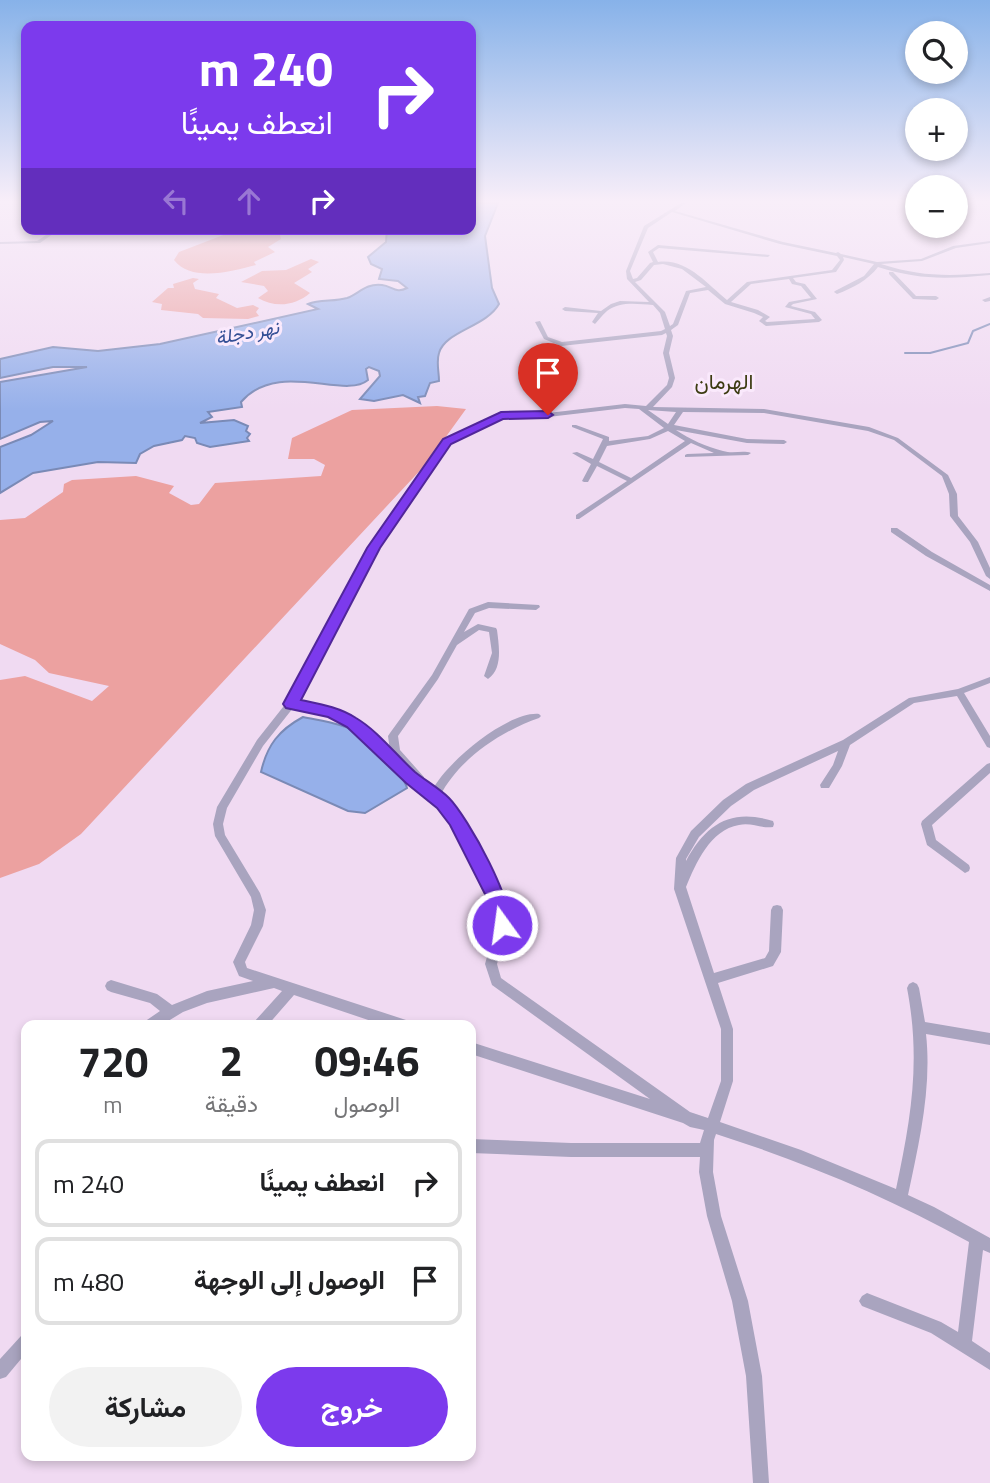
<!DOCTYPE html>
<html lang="ar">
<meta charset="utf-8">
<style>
:root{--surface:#fff;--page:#f2f2f2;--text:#202124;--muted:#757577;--line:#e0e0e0;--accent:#7c3aed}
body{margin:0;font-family:"Titillium Web",Vazirmatn,sans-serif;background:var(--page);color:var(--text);direction:rtl;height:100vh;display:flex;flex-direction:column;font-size:26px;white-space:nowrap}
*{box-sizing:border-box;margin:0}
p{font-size:23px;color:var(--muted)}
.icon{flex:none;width:38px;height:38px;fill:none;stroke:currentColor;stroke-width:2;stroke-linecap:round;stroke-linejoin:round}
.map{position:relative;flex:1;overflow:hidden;direction:ltr}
.sheet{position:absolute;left:21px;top:1020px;width:455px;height:441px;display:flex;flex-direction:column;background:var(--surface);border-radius:14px;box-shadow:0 4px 10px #0003;direction:rtl}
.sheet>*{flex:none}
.guide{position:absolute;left:21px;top:21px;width:455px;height:214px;border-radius:14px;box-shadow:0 4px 10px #0003;direction:rtl;background:#7c3aed;color:#fff;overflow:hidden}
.controls{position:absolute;left:905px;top:21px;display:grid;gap:14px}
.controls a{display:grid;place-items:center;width:63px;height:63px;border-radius:50%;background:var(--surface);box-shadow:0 4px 10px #0003;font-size:35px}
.pin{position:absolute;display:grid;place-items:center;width:60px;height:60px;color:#fff;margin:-72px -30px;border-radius:50% 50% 50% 0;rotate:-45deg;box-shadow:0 0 7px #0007}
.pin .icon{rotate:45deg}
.me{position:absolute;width:77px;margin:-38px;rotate:346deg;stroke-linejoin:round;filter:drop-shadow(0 0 5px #0008)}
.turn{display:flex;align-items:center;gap:24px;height:147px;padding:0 28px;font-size:32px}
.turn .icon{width:91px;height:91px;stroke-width:2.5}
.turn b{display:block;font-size:49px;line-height:60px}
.lanes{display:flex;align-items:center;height:66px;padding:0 28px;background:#0003;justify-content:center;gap:35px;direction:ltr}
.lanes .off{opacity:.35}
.eta{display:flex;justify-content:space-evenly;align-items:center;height:119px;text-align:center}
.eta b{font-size:42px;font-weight:700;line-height:49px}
.primary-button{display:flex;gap:14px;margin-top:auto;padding:14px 28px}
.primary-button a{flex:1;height:80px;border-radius:42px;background:var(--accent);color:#fff;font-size:28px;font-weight:700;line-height:80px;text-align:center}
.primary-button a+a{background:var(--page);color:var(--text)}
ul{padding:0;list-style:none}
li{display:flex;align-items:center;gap:21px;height:88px;margin:0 14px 10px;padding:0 14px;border:4px solid var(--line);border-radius:14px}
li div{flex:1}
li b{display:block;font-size:26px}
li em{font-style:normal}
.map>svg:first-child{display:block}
.green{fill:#eca1a0}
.water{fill:#96b0ea;stroke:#7a8ab6;stroke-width:2}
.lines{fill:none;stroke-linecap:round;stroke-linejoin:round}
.stream{stroke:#7a8ab6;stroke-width:2}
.minor{fill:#a9a4bf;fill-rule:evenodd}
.route{fill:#7c3aed;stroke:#51269a;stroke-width:2}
.labels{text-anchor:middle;stroke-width:6;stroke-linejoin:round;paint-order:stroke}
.far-water-label{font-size:19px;font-style:italic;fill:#334e94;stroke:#fae9fc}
.far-quarter-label{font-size:21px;fill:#3c3b11;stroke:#fae9fc}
</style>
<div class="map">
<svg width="990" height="1483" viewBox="0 0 990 1483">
<rect width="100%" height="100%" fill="#f0daf2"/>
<g class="green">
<path d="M232,229H299L280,235L281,239L268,247L275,252L254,262L256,265C232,271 192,283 174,260L179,252L226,234Z"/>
<path d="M311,259L319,262L308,269L312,272L294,283L310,293C295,306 275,308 258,298L268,291L264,286L241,282L262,271L286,270Z"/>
<path d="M193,278L199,279L193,283L195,289L219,294L216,298L237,308L253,305L259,308L256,312L259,316L248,319L203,318L198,314L161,310L162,304L152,302L168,288H174L173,284Z"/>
<path d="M437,406L466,409L427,463L81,834L39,864L0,878V680L25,676L92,701L109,686L49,673L35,660L0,644V520L25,518L63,492L64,484L72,480L136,476L174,486L169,493L191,505L199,504L215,483L321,476L325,465L314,459H288L292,438L352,410Z"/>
</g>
<g class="water">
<path d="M471,203H498L485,236L492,288L499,304C486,327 445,331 439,353C436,362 439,371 439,381L430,383L425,396L418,397L420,403L403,395L374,401L360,399L380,376L379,371L369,367L366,369L368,380C344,400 278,359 241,402L242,407L208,412L212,417L200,423L234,420L248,426L246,431L250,434L247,438L249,441L210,447L197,443L195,438L185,436L182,440L154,446L140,454L136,463L98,462L33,473L0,493V447L31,435L53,421L40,422L0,439V382L87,367H53L0,378V359L53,347L98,351L160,344L318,309L308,304C320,299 334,302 347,298C359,294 365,283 382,285C392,286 396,294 407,288L398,281L379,279L382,269L371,264L368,257L386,242L387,229H471Z"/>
<path d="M303,717C321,721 347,724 361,735C374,746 403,773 407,788L365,813L348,811L261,772C267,745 279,730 303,717Z"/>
</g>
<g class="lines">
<path class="stream" d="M905,353H930L968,343L973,331L990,324"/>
<g class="minor">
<path d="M681,203H686L675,211L783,242L836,253L838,252L841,254L877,262L921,259L953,246L990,241V243L956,248L922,261L881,264C921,277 949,276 990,273V275C947,279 919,280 878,267C868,280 853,288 837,294L834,292L835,291L864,276L874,264L843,257L844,260L836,272L793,278L796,282L805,284L817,299L793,304L791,306L815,312L822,320L819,322L766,326L759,321L763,317L754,313L725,304L708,290L690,293L678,325L671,330L673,336L669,353L675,378L672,387L653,407L764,409L869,427L898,438L948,475L957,494L958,516L978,542L990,568V579L986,576L970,542L950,516L949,494L942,476L894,440L868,431L764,413L683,412L674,425L747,439L784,440L787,442L784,444L747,443L676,430C689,439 707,447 723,451C733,454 743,450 751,453L748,455L685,457V455L687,454L714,453L691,443L579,519H576V515L627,481L597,466L588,482H584L582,481L591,464L572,453L577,452L593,459L603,439L572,427V425H576L609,437V441L648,436L664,428L639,409L625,408L548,417L507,416L453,438L378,548L297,702L335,710L356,721L390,751L388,736L390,733L432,675L469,609L488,602L539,605L540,607L536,610L489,608L475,613L464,632L478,624L496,628L497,630C499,646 503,669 488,679L484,676L492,653L489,632L479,630L457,645L438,679L398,736L400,750L424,777V782L433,789C447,762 508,711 539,714L541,716L539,718C501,731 459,759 440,796L454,808L506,905L508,925L497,964L501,978L690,1112L708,1118L721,1081V1029L674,889L676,858L691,831L723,800L746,784L843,740L909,698L958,689L990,677V683L964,693L990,736V748L987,747L957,696L914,703L850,745L842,766L829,788H821L820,785L833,765L838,751L754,790L731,806L699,837L686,859V861C706,824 731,808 773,821L774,824L773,827C762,829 751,822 739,825C710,830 696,863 686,887L714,973L765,958L769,951L771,910L773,906L777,905L781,906L783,910L781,952L773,966L718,983L733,1029V1081L720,1122L801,1150L896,1189C911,1118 921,1061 907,988L909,984L913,982L917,984L919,988L925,1022L990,1033V1045L926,1034C932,1088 919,1143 908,1195L934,1207L990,1238V1253L983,1250L972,1341L990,1353V1370L931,1333L862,1306L859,1301L862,1296L867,1293L941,1322L958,1332L969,1242C888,1197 804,1162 716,1134L714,1140L713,1172L721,1216L748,1301L762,1376L769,1483H753L746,1376L732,1301L707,1216L699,1172L700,1157H571L471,1153V1139L571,1143H700L704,1130L690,1127L683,1123L471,1054V1042L650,1099L492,985L485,964L496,925L494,905L446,814L350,725L330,715L293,708L263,746L227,808L223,824L225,835L260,893L266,910L263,926L245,962L247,968L406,1020L410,1022L412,1026H386L294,995L267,1026H252L254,1022L282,991L274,988L207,1003L183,1012L160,1026H142L144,1022L160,1011L150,1003L111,992L107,990L105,986L107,982L111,980L157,994L172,1005L207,991L253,981L239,976L233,962L251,925L254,910L251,897L215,836L213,824L217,807L257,740L287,702L370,548L449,436L506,412L548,413L625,404L646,406L667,385L669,378L663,353L667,336L666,333L662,335L561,346L544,339L535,322L540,321L548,337L562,342L661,331L665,329L660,313L653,305C637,304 620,301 607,311C602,315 599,320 595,324L592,322L598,313L565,311L562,309L565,307L601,311L611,304L620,301L649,302L627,279L626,271L644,226ZM672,212L780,244L837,256L840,260L832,270L747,282L727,300C707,284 687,258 658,262L653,252L659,248L768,257L770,255L658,245L648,252L653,262L650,263L637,278L633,279L630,271L648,228ZM663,264L682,269L706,287L686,291L673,324L670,326L665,312L635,282L641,280L654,265ZM789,279L792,284L801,286L811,298L789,302L785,307L811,314L815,319L767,322L765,321L770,317L758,310L731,302L751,284ZM648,410L676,412L668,424ZM668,431L685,441L631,478L599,462L607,446L650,439Z"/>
<path d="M55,229H60L40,243L0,244V242L37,241Z"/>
<path d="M889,272H893L916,296H936L939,298L936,300L913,299L889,274Z"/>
<path d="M990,297V301L985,302L982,300Z"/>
<path d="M891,528H897L932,552L990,585V591L926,556L891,532Z"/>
<path d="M990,763V773L932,825L936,840L969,865L970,868L969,871L965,873L927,845L921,824L922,821L987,764Z"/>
<path d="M26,1333V1353L6,1377L0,1379V1359L21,1336Z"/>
</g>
</g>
<linearGradient id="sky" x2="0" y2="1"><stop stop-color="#87b2e9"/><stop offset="0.49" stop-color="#f8eef9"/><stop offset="1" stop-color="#f8eef9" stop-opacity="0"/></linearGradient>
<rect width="990" height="411" fill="url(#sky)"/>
<path class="route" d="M501,412L548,411L553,415L548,418L503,419L451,444L380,548L301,700C320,704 339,707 356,718C378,731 396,755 415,772C426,781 439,788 449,798C467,816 519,908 508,931L502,934L495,931L488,900L450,825L437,808L406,783L347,727L328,717L286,708L283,704L367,548L443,439Z"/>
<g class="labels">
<g class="far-water-label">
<text transform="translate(247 332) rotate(-10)" y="7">نهر دجلة</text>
</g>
<g class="far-quarter-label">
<text x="724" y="389">الهرمان</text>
</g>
</g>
</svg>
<div class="controls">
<a><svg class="icon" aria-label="search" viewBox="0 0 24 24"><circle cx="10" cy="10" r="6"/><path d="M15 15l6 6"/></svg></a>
<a>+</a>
<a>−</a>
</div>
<div class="pin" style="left:548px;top:415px;background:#d93025"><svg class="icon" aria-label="arrive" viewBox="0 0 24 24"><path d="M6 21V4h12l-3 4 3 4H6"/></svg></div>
<svg class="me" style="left:502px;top:925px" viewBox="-20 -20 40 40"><circle r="17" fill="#7c3aed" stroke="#fff" stroke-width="3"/><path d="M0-11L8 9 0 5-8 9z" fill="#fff"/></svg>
<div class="guide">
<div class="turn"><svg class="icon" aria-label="right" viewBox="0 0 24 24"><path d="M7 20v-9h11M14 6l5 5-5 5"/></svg><div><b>240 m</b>انعطف يمينًا</div></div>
<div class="lanes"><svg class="icon off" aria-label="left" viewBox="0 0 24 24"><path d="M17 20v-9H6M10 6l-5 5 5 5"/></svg><svg class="icon off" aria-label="ahead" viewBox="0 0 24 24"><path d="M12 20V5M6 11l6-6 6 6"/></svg><svg class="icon" aria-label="right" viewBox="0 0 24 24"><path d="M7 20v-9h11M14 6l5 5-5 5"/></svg></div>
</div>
<section class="sheet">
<div class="eta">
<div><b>09:46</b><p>الوصول</p></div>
<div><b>2</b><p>دقيقة</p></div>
<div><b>720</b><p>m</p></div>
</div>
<ul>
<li><svg class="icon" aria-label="right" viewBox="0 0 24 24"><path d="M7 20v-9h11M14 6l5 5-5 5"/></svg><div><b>انعطف يمينًا</b></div><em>240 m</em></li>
<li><svg class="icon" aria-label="arrive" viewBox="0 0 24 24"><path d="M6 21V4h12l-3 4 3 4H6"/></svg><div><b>الوصول إلى الوجهة</b></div><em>480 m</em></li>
</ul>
<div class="primary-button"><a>خروج</a><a>مشاركة</a></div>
</section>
</div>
